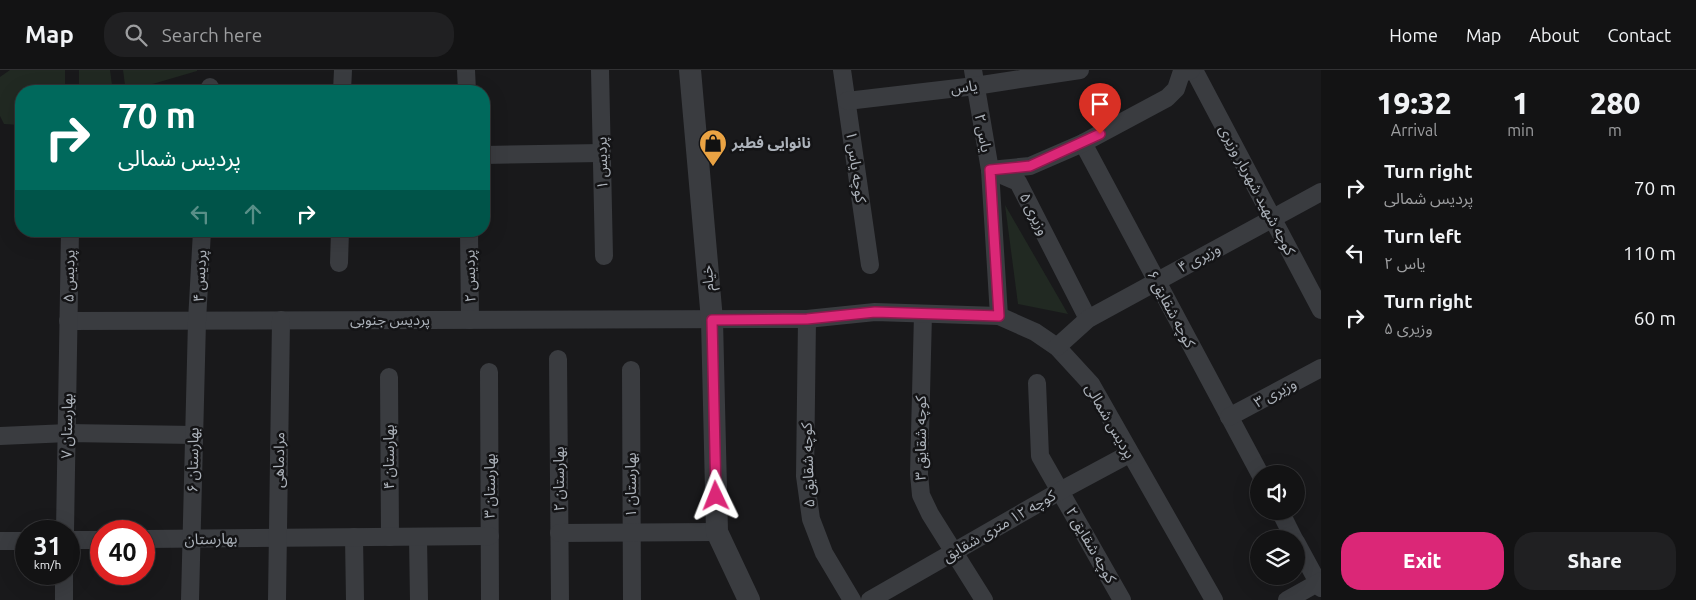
<!DOCTYPE html>
<meta charset="utf-8">
<style>
:root{--surface:#131314;--page:#202022;--text:#f1f3f6;--muted:#9d9ea0;--line:#323234;--accent:#db2777}
body{margin:0;font-family:Ubuntu,"Noto Sans Arabic",sans-serif;background:var(--page);color:var(--text);height:100vh;display:flex;flex-direction:column;font-size:19px;white-space:nowrap}
*{box-sizing:border-box;margin:0}
p{font-size:16px;color:var(--muted)}
.icon{flex:none;width:28px;height:28px;fill:none;stroke:currentColor;stroke-width:2;stroke-linecap:round;stroke-linejoin:round}
.map{position:relative;flex:1;overflow:hidden}
.drawer{display:flex;flex-direction:column;background:var(--surface);width:375px}
.drawer>*{flex:none}
.hud{position:absolute;left:15px;top:15px;width:475px;height:152px;border-radius:20px;box-shadow:0 5px 20px #0002,0 0 0 1px var(--line);background:#00695c;color:#fff;overflow:hidden}
.tools{position:absolute;left:1250px;top:395px;display:grid;gap:10px}
.tools a{display:grid;place-items:center;width:55px;height:55px;border-radius:50%;background:var(--surface);box-shadow:0 5px 20px #0002,0 0 0 1px var(--line);font-size:25px}
.speed{position:absolute;left:15px;top:450px;display:flex;gap:10px;font-size:25px;font-weight:700;text-align:center}
.speed>*{display:grid;place-content:center;width:65px;height:65px;border-radius:50%;background:var(--surface);box-shadow:0 5px 20px #0002,0 0 0 1px var(--line);line-height:1}
.speed small{font-size:12px;font-weight:400}
.speed .limit{border:8px solid #d22;background:#fff;color:#111}
.pin{position:absolute;display:grid;place-items:center;width:42px;height:42px;color:#fff;margin:-51px -21px;border-radius:50% 50% 50% 0;rotate:-45deg;box-shadow:0 0 5px #0007}
.pin .icon{rotate:45deg}
.me{position:absolute;width:55px;margin:-28px;rotate:358deg;stroke-linejoin:round;filter:drop-shadow(0 0 4px #0008)}
.turn{display:flex;align-items:center;gap:18px;height:105px;padding:0 20px;font-size:22px}
.turn .icon{width:65px;height:65px;stroke-width:2.5}
.turn b{display:block;font-size:35px;line-height:42px}
.lanes{display:flex;align-items:center;height:48px;padding:0 20px;background:#0003;justify-content:center;gap:25px;direction:ltr}
.lanes .off{opacity:.35}
.eta{display:flex;justify-content:space-evenly;align-items:center;height:85px;text-align:center}
.eta b{font-size:30px;font-weight:800;line-height:35px}
.primary-button{display:flex;gap:10px;margin-top:auto;padding:10px 20px}
.primary-button a{flex:1;height:58px;border-radius:20px;background:var(--accent);color:#fff;font-size:20px;font-weight:800;line-height:58px;text-align:center}
.primary-button a+a{background:var(--page);color:var(--text)}
ul{padding:0;list-style:none}
li{display:flex;align-items:center;gap:15px;height:65px;padding:0 20px}
li div{flex:1}
li b{display:block;font-size:19px}
li em{font-style:normal}
header{display:flex;align-items:center;gap:30px;box-sizing:border-box;height:70px;padding:0 25px;background:var(--surface);border-bottom:1px solid var(--line)}
header strong{font-size:24px}
nav{display:flex;gap:28px;margin-inline-start:auto;font-size:18px}
.search{width:350px;height:45px;background:var(--page);display:flex;align-items:center;gap:12px;box-sizing:border-box;padding:0 18px;border-radius:20px;color:var(--muted);font-size:19px}
main{display:flex;flex:1;min-height:0}
.map>svg:first-child{display:block}
.green{fill:#212922}
.lines{fill:none;stroke-linecap:round;stroke-linejoin:round}
.minor{stroke:#3a3c40;stroke-width:18}
.tertiary{stroke:#3a3c40;stroke-width:22}
.route-casing{stroke:#8e194d;stroke-width:12}
.route{stroke:#db2777;stroke-width:9}
.labels{text-anchor:middle;stroke-width:5;stroke-linejoin:round;paint-order:stroke}
.street-label{font-size:15px;fill:#acb2ba;stroke:#141416}
.poi-label{font-size:15px;font-weight:bold;fill:#acb2ba;stroke:#141416;text-anchor:start}
</style>
<header>
<strong>Map</strong>
<div class="search"><svg class="icon" aria-label="search" viewBox="0 0 24 24"><circle cx="10" cy="10" r="6"/><path d="M15 15l6 6"/></svg>Search here</div>
<nav><a>Home</a><a>Map</a><a>About</a><a>Contact</a></nav>
</header>
<main>
<div class="map">
<svg width="1321" height="530" viewBox="0 0 1321 530">
<rect width="100%" height="100%" fill="#19191b"/>
<g class="green">
<path d="M10,0H65V21H21V55L4,54L0,46V7Z"/>
<path d="M79,0H110L112,15L107,21H79Z"/>
<path d="M123,0H197V1L132,20L125,15Z"/>
<path d="M1005,135L1068,244L1018,234Z"/>
</g>
<g class="lines">
<g class="minor">
<path d="M466,0L467,21"/>
<path d="M600,0L604,186"/>
<path d="M842,0L870,195"/>
<path d="M973,0L990,100L999,246"/>
<path d="M1194,0L1321,240"/>
<path d="M210,21V17"/>
<path d="M342,21L343,0"/>
<path d="M847,31L975,16L1080,0"/>
<path d="M1083,73L1260,404"/>
<path d="M484,85L601,83"/>
<path d="M469,161L470,250"/>
<path d="M339,193L340,161"/>
<path d="M923,244L919,404L921,425L930,444L984,530"/>
<path d="M807,249L805,406L811,449L824,483L852,530"/>
<path d="M1088,249L1018,112L990,100L1030,96L1083,73L1167,28L1176,19L1181,4L1191,0"/>
<path d="M68,251L807,249L875,242L999,246L1035,262L1057,277L1091,314L1214,530"/>
<path d="M1057,277L1088,249L1321,122"/>
<path d="M558,289L560,530"/>
<path d="M631,300L632,530"/>
<path d="M489,302L490,530"/>
<path d="M389,307L390,467"/>
<path d="M1037,313L1040,386L1122,530"/>
<path d="M1229,347L1321,298"/>
<path d="M0,366L68,363L194,365"/>
<path d="M1280,441L1294,469"/>
<path d="M65,461L70,161"/>
<path d="M559,463L717,462"/>
<path d="M354,467L355,530"/>
<path d="M418,467L419,530"/>
<path d="M144,469L490,466"/>
<path d="M69,470H101"/>
<path d="M0,471H26"/>
<path d="M1296,472L1321,518"/>
<path d="M64,530V504"/>
<path d="M190,530L197,251L202,161"/>
<path d="M277,530L281,250"/>
<path d="M870,530L1060,421L1129,384"/>
<path d="M1287,530L1321,511"/>
</g>
<path class="tertiary" d="M690,0L712,250L717,462L749,530"/>
</g>
<g class="lines">
<g class="route-casing">
<path id="route" d="M716,426L712,250L807,249L875,242L999,246L990,100L1030,96L1100,64"/>
</g>
<use href="#route" class="route"/>
</g>
<defs>
<g id="shop-pin" transform="scale(1.4375)"><path d="M0 17L-7.5 6A9.5 9.5 0 1 1 7.5 6Z" fill="#eaa343" stroke="#141416"/><path d="M-5-2.5h2.3a2.7 3.5 0 0 1 5.4 0H5L5.5 6h-11ZM-1.5-2.5h3a1.5 2.3 0 0 0-3 0Z" fill="#111"/></g>
</defs>
<g fill-rule="evenodd">
<use href="#shop-pin" x="713" y="73"/>
</g>
<g class="labels">
<g class="street-label">
<text transform="translate(964 17) rotate(-7)" y="5">یاس</text>
<text transform="translate(983 63) rotate(80)" y="5">یاس ۲</text>
<text transform="translate(602 93) rotate(-91)" y="5">پردیس ۱</text>
<text transform="translate(856 97) rotate(82)" y="5">کوچه یاس ۱</text>
<text transform="translate(1257 120) rotate(62)" y="5">کوچه شهید شهریار وزیری</text>
<text transform="translate(1034 144) rotate(63)" y="5">وزیری ۵</text>
<text transform="translate(1199 188) rotate(-28)" y="5">وزیری ۴</text>
<text transform="translate(69 206) rotate(-89)" y="5">پردیس ۵</text>
<text transform="translate(200 206) rotate(-87)" y="5">پردیس ۴</text>
<text transform="translate(470 206) rotate(-91)" y="5">پردیس ۲</text>
<text transform="translate(708 208) rotate(-95)" y="5">خیام</text>
<text transform="translate(1171 239) rotate(62)" y="5">کوچه شقایق ۶</text>
<text x="390" y="255">پردیس جنوبی</text>
<text transform="translate(1275 323) rotate(-28)" y="5">وزیری ۳</text>
<text transform="translate(1110 351) rotate(60)" y="5">پردیس شمالی</text>
<text transform="translate(67 356) rotate(-89)" y="5">بهارستان ۷</text>
<text transform="translate(921 368) rotate(-90)" y="5">کوچه شقایق ۳</text>
<text transform="translate(389 387) rotate(-90)" y="5">بهارستان ۴</text>
<text transform="translate(193 390) rotate(-89)" y="5">بهارستان ۶</text>
<text transform="translate(279 390) rotate(-89)" y="5">مرادماهی</text>
<text transform="translate(808 395) rotate(-92)" y="5">کوچه شقایق ۵</text>
<text transform="translate(559 409) rotate(-90)" y="5">بهارستان ۲</text>
<text transform="translate(631 415) rotate(-90)" y="5">بهارستان ۱</text>
<text transform="translate(490 416) rotate(-90)" y="5">بهارستان ۳</text>
<text transform="translate(999 456) rotate(-30)" y="5">کوچه ۱۲ متری شقایق</text>
<text transform="translate(211 469) rotate(-1)" y="5">بهارستان</text>
<text transform="translate(1091 475) rotate(60)" y="5">کوچه شقایق ۲</text>
</g>
<g class="poi-label">
<text x="732" y="78">نانوایی فطیر</text>
</g>
</g>
</svg>
<div class="tools">
<a><svg class="icon" aria-label="sound" viewBox="0 0 24 24"><path d="M4 9h4l5-4v14l-5-4H4zM17 9q2 3 0 6"/></svg></a>
<a><svg class="icon" aria-label="layers" viewBox="0 0 24 24"><path d="M12 4l9 5-9 5-9-5zM3 14l9 5 9-5"/></svg></a>
</div>
<div class="speed"><div>31<small>km/h</small></div><div class="limit">40</div></div>
<div class="pin" style="left:1100px;top:64px;background:#d93025"><svg class="icon" aria-label="arrive" viewBox="0 0 24 24"><path d="M6 21V4h12l-3 4 3 4H6"/></svg></div>
<svg class="me" style="left:716px;top:426px" viewBox="-20 -20 40 40"><path d="M0-17L14 15 0 8-14 15z" fill="#db2777" stroke="#fff" stroke-width="4"/></svg>
<div class="hud">
<div class="turn"><svg class="icon" aria-label="right" viewBox="0 0 24 24"><path d="M7 20v-9h11M14 6l5 5-5 5"/></svg><div><b>70 m</b>پردیس شمالی</div></div>
<div class="lanes"><svg class="icon off" aria-label="left" viewBox="0 0 24 24"><path d="M17 20v-9H6M10 6l-5 5 5 5"/></svg><svg class="icon off" aria-label="ahead" viewBox="0 0 24 24"><path d="M12 20V5M6 11l6-6 6 6"/></svg><svg class="icon" aria-label="right" viewBox="0 0 24 24"><path d="M7 20v-9h11M14 6l5 5-5 5"/></svg></div>
</div>
</div>
<section class="drawer">
<div class="eta">
<div><b>19:32</b><p>Arrival</p></div>
<div><b>1</b><p>min</p></div>
<div><b>280</b><p>m</p></div>
</div>
<ul>
<li><svg class="icon" aria-label="right" viewBox="0 0 24 24"><path d="M7 20v-9h11M14 6l5 5-5 5"/></svg><div><b>Turn right</b><p>پردیس شمالی</p></div><em>70 m</em></li>
<li><svg class="icon" aria-label="left" viewBox="0 0 24 24"><path d="M17 20v-9H6M10 6l-5 5 5 5"/></svg><div><b>Turn left</b><p>یاس ۲</p></div><em>110 m</em></li>
<li><svg class="icon" aria-label="right" viewBox="0 0 24 24"><path d="M7 20v-9h11M14 6l5 5-5 5"/></svg><div><b>Turn right</b><p>وزیری ۵</p></div><em>60 m</em></li>
</ul>
<div class="primary-button"><a>Exit</a><a>Share</a></div>
</section>
</main>
